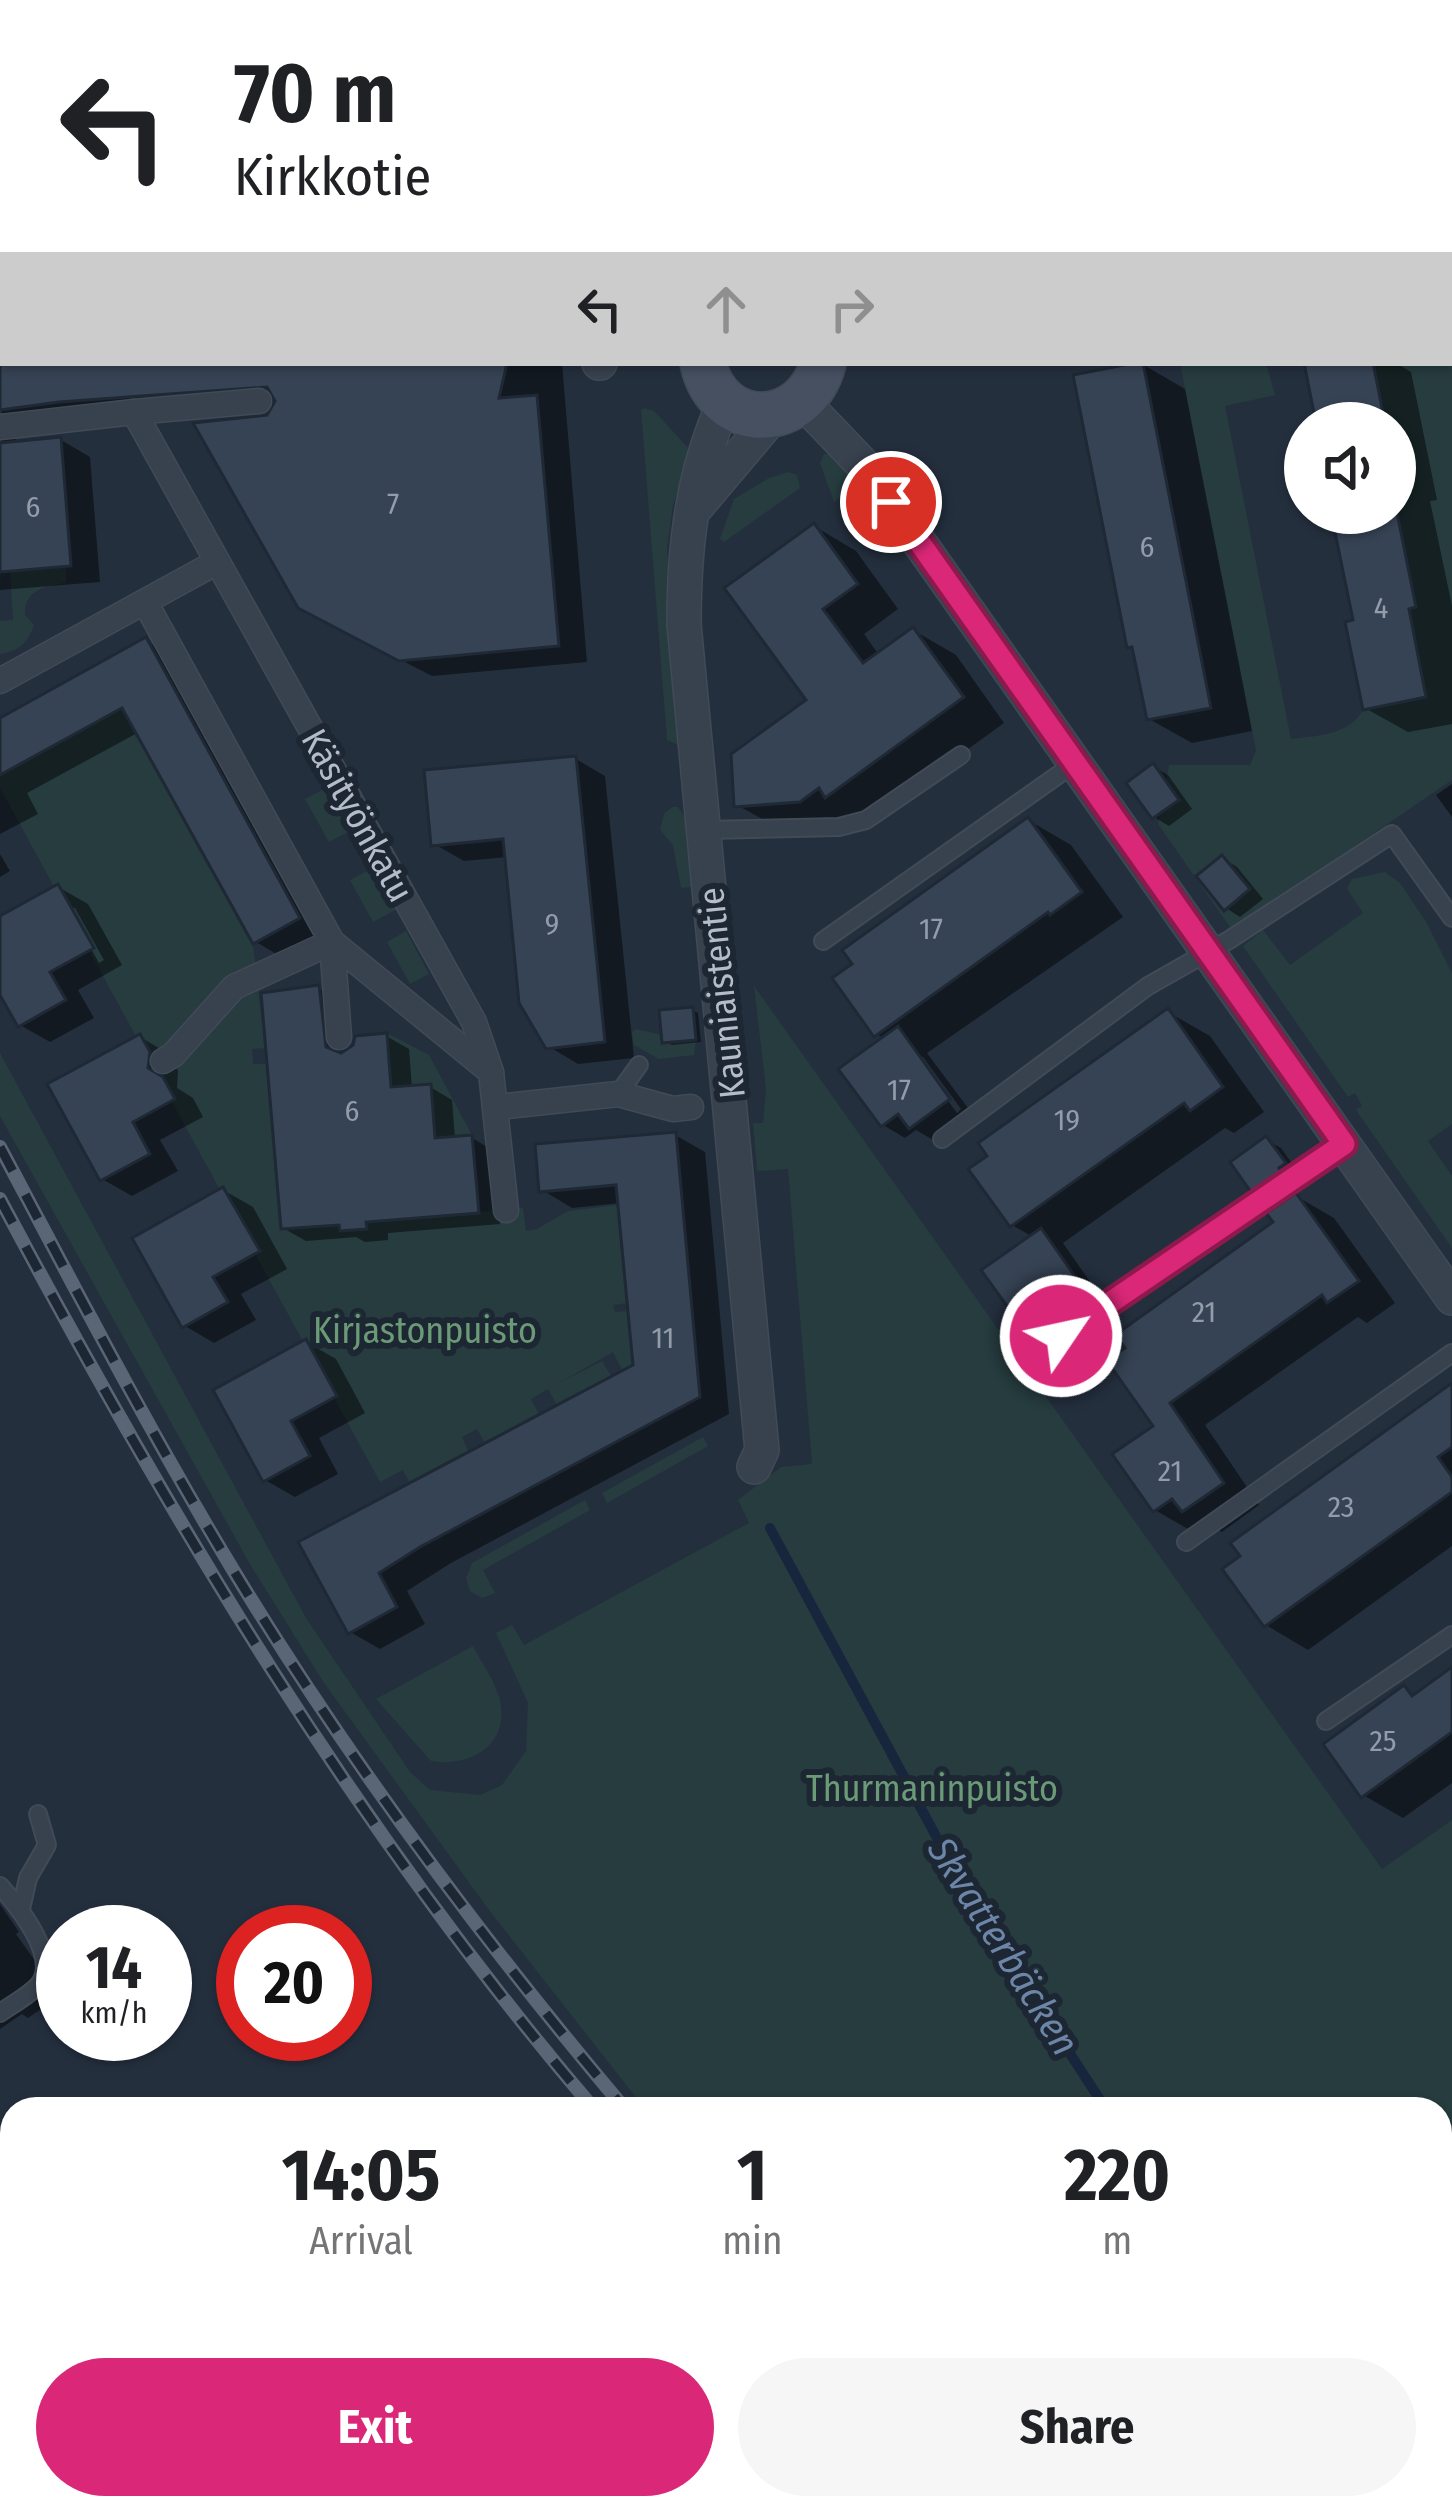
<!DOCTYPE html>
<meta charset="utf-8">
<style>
:root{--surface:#fff;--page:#f6f6f6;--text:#202124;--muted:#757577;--accent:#db2777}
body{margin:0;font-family:"Fira Sans Condensed",sans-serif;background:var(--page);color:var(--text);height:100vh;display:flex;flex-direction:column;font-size:45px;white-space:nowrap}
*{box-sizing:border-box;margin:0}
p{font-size:39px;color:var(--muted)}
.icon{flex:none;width:66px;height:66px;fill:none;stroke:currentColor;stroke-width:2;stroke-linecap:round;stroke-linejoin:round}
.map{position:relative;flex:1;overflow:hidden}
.sheet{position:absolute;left:0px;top:2097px;width:1452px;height:423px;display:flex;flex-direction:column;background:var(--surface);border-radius:36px 36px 0 0;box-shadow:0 3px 9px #0004}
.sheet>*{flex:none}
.guide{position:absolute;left:0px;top:0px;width:1452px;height:366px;box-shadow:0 3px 9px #0004;background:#fff;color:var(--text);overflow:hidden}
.controls{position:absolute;left:1284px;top:402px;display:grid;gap:24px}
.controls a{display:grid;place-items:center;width:132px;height:132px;border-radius:50%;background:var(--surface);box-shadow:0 3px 9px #0004;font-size:60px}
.speed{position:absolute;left:36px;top:1905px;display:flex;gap:24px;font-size:60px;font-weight:700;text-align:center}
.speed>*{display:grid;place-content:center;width:156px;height:156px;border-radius:50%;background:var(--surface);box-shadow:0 3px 9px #0004;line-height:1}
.speed small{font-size:30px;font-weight:400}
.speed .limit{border:18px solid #d22;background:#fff;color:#111}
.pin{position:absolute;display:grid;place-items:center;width:102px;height:102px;color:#fff;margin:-51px;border:6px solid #fff;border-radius:50%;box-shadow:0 3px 12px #0007}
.me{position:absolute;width:132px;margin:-66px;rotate:56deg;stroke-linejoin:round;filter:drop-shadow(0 0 9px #0008)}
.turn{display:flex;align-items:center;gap:42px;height:252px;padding:0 36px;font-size:54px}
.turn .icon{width:156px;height:156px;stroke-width:2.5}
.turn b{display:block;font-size:84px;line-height:102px}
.lanes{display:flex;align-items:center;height:114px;padding:0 36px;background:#0003;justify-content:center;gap:60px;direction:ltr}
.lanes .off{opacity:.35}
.eta{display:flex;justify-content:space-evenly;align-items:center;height:204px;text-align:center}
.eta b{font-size:72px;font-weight:700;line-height:84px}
.action{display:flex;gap:24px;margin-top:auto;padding:24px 36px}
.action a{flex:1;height:138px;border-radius:72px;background:var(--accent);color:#fff;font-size:48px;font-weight:700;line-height:138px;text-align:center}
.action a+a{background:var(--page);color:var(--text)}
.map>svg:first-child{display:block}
.green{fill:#263c3f}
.shadow{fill:#0007;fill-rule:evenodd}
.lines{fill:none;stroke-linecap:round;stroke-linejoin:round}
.stream{stroke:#17263c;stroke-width:10}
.building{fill:#364354;stroke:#1f2835;stroke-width:3}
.service-casing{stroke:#414a57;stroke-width:20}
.pedestrian-casing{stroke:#414a57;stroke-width:27}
.minor-casing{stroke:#414a57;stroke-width:36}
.tertiary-casing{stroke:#414a57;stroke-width:42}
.secondary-casing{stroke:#414a57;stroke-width:48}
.primary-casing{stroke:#414a57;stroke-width:54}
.service{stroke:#38414e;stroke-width:16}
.pedestrian{stroke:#38414e;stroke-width:24}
.minor{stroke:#38414e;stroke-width:33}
.tertiary{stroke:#38414e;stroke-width:39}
.secondary{stroke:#465061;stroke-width:45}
.primary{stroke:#56606e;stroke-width:51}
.rail-casing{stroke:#5a6575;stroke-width:14}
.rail{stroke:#1d2633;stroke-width:9;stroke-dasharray:27;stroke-linecap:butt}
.route-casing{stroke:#8e194d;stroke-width:30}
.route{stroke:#db2777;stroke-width:21}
.labels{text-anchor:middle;stroke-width:12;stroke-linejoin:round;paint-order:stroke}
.number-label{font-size:30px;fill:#929caa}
.street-label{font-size:36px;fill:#b4bcc9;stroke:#1d2633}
.park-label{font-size:36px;fill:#6b9a76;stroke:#1d2633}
.water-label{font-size:39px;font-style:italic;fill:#6d86a8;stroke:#1d2633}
</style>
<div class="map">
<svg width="1452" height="2518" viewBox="0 0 1452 2518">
<rect width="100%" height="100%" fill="#242f3e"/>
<g class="green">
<path d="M1449,302H1452V780L1232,930L1158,824L1169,765H1250L1256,750L1180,363H1266L1275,395L1225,406L1291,739C1317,736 1349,735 1363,710L1426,697L1409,609L1416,606L1395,505V423H1385L1373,363H1449Z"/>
<path d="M644,408L654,411L691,451L673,505L667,548L682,741L678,745L667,740L641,410Z"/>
<path d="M824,454H835L859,486L834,502L820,463Z"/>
<path d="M788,472L797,475L800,488L724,542L720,539L734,499L769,478Z"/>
<path d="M66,567V583C46,586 24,589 25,615L34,625C28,643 19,651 0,654V621L13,620L10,571Z"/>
<path d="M122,708L253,944L265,1048L252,1049L253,1064H267L281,1229L339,1225L340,1231L367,1228L366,1222L523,1208L526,1231L537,1229L568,1211L618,1205L627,1303L613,1305L615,1312L628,1311L633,1365L622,1370L613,1352L559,1383L602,1361L611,1376L557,1405L548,1389L531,1399L539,1414L485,1443L477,1429L462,1437L469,1452L422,1477L455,1528L438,1537L403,1470L380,1482L0,788V776Z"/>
<path d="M330,786L353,829L329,842L305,799Z"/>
<path d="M672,807H678L687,820L693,887L681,888L673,845L660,830L664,814Z"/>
<path d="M374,867L397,909L373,922L350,880Z"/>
<path d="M1385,872L1400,883L1425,920L1452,973V1124L1428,1141L1452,1176V1248L1356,1110L1362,1106L1355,1093L1348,1097L1243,946L1263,930L1290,965L1363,913L1347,889L1352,879Z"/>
<path d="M406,931L429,974L410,984L387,942Z"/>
<path d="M754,986L1382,1869L1452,1820V2518H1018L1009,2508H1440V2109H645L489,1910L324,1683L251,1566L0,1116V1053L306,1618L410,1772L430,1790L480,1795L502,1785L526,1751L528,1703L496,1633L512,1625L524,1645L749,1523L738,1500L781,1467L812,1464L788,1169L757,1171L753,1123H763L766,1089Z"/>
<path d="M636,1029L662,1035L663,1043L696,1040L694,1055L659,1059L634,1045L632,1032Z"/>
<path d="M387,1033L429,1055L472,1135L435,1138L430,1084L391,1087Z"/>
<path d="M703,1437L708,1446L607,1503L602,1493Z"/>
<path d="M585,1500L590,1510L483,1570L495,1593L482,1598L470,1591L466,1578L472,1563Z"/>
<path d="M473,1646C482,1664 499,1686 501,1707C506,1749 466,1767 431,1761L376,1699Z"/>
</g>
<g class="shadow">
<path d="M0,0H265L3,3L0,161Z"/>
<rect x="1064" y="0" width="210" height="3"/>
<path d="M1449,89L1452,93L1449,160Z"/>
<path d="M3,274V363H562L587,662L432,676L331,624L269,418L277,401L90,417L19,430L14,444L61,440L90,457L100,582L0,590Z"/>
<path d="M1307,363H1396L1411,372L1437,500L1430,501L1452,606V724L1408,732L1365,708L1356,623L1335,513H1395V423H1318Z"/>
<path d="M1142,364L1185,389L1252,731L1192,743L1149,719L1136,650L1130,646Z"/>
<path d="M814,526L856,551L898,609L864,634L879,655L913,630L956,655L1004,723L870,820L780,829L737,805L810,700Z"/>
<path d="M146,641L175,658L328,935L285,959L256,942L139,732L27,793L38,814L0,834V722Z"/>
<path d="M576,759L605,776L634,1058L578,1064L548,1046L508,857L464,861L434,844Z"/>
<path d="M1154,767L1168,775L1192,809L1169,826L1154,817Z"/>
<path d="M1452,784V817L1436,795Z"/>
<path d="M1028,820L1071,845L1123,917L927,1053L971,1112L933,1140L916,1130L905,1138L883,1125L885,1039L876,1034L856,965ZM916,1057H923L961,1109L957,1113Z"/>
<path d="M0,854L10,871L0,877Z"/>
<path d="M1222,858L1237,867L1263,899L1240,917L1226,908Z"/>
<path d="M58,887L88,904L122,965L78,990L94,1018L50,1042L20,1025L0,988V919ZM68,908H75L104,960L99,963Z"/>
<path d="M318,988L340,1001L344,1054L386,1036L409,1049L412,1088L430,1087L452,1100L455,1139L472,1138L494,1151L500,1224L388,1233V1240L365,1242L356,1237L306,1241L283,1228Z"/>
<path d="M692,1010L698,1013L701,1042L672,1045L665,1041Z"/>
<path d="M1168,1012L1210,1036L1264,1112L1234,1133L1225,1128L1063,1243L1107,1306L1071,1331L1054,1322L1041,1331L1019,1318L1033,1237L1012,1225L991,1157Z"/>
<path d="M140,1037L169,1054L178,1071L177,1088L193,1098L203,1117L160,1140L178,1171L132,1196L102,1179Z"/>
<path d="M675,1135L705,1152L729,1414L451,1563L407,1591L425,1624L380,1649L350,1632L302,1543L636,1366L621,1203L572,1208L542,1190Z"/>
<path d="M1266,1140L1281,1148L1298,1172L1268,1198L1253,1190Z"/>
<path d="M223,1190L253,1207L287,1269L241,1294L256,1320L214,1343L185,1326Z"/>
<path d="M1296,1196L1334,1218L1395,1303L1367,1323L1358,1317L1205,1425L1259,1505L1222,1532L1206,1523L1193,1532L1155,1510L1157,1427L1111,1361L1277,1223Z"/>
<path d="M306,1342L336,1359L365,1413L319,1438L338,1474L295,1497L265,1480Z"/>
<path d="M1452,1397V1546L1308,1650L1266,1625Z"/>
<path d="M1452,1671V1783L1403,1818L1363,1795L1404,1689L1417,1696Z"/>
<path d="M0,1904L19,1932L16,1934L60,1996L28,2018L22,2014L0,2029Z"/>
<path d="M12,2219V2383L0,2392V2228Z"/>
<path d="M12,2455V2508H51L54,2518H0V2459Z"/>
<path d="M437,2508H509L517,2518H440Z"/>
</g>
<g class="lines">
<g class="stream">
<path d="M770,1528L972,1903L1106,2109"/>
<path d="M1440,2446L1452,2456"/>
</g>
</g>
<g class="building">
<path d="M0,363H507L499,398L537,395L559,646L399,661L298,608L193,423L267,415L275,401L267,387L59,402L0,410Z"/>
<path d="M1134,363H1143L1211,708L1147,720L1132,647L1127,648L1073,375Z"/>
<path d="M1304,363H1373L1385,423H1316Z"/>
<path d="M61,437L71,566L0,572V443Z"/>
<path d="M1331,513H1397L1416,607L1409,609L1426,697L1363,710L1345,622L1353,620Z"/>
<path d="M814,523L858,584L823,609L863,663L913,627L964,697L825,798L819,788L800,802L734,807L731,754L806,700L724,588Z"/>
<path d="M146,637L300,918L253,944L122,708L0,775V718Z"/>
<path d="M576,756L605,1042L546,1049L519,1003L503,839L431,846L424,770Z"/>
<path d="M1153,763L1179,800L1152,819L1126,783Z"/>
<path d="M1028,817L1082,892L1050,915L1048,912L874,1037L832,978L852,964L842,950Z"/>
<path d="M1222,855L1250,889L1224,911L1196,876Z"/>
<path d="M58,884L94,948L50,972L66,1000L18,1027L0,995V916Z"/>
<path d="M319,985L326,1047L341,1053L353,1045L355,1036L387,1033L391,1087L431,1084L435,1138L472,1135L479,1213L366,1222L367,1229L340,1231L339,1225L281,1229L261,993Z"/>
<path d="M693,1007L696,1040L662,1043L659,1010Z"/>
<path d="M1168,1008L1223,1087L1190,1111L1184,1103L1010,1227L968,1169L987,1156L978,1143Z"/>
<path d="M898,1026L950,1099L909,1129L898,1114L881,1127L838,1069Z"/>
<path d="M140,1034L150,1052L148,1068L163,1077L175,1099L133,1122L150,1154L100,1181L47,1084Z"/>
<path d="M676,1132L700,1397L420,1547L379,1573L397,1607L348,1634L298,1542L633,1365L616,1185L539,1192L535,1144Z"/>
<path d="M1266,1136L1286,1163L1279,1168L1281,1172L1251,1192L1230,1162Z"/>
<path d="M223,1187L260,1251L213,1277L228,1302L182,1328L132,1238Z"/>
<path d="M1296,1193L1359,1281L1327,1303L1322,1295L1170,1403L1224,1483L1182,1512L1172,1499L1153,1512L1112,1454L1153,1426L1107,1361L1125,1348L1115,1335L1273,1222L1266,1213Z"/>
<path d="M1041,1228L1086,1292L1046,1321L1036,1306L1017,1320L981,1270Z"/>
<path d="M306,1339L337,1396L291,1421L310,1456L263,1482L213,1390Z"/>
<path d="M1452,1383V1447L1438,1457L1452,1477V1492L1264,1627L1222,1569L1240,1556L1230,1543Z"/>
<path d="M1452,1667V1732L1361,1798L1323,1744L1404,1685L1412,1696Z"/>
</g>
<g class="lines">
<g class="service-casing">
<g id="service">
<path d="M705,830L839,827L866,820L961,755"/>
<path d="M823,941L1075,763"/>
<path d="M618,1094L639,1065"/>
<path d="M942,1139L1148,986L1229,940L1392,834L1452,918"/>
<path d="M1061,1336L1344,1145"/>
<path d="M1186,1542L1452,1353"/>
<path d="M1326,1721L1452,1635"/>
<path d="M0,1886C17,1905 59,1956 40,1983C32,1994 11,2005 0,2013"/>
<path d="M21,1909L28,1878L47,1845L38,1814"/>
<path d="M0,2148L12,2137"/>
<path d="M0,2195L12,2186"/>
<path d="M252,2518L267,2508"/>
</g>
</g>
<g class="pedestrian-casing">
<g id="pedestrian">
<path d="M134,412L259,401"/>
<path d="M0,427L134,412L474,1022L491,1072"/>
<path d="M145,602L332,942L491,1072L506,1210"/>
<path d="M0,681L217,562"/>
<path d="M332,942L339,1037"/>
<path d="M163,1061L173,1055L234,987L332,942"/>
<path d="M497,1107L618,1094L673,1109L691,1107"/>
</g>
</g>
<g class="minor-casing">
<g id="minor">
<path d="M599,363H600"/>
<path d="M725,401C692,474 684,545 684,624L762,1450L754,1467"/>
<path d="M802,401L869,471L1452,1298"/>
<path d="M693,511L774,415"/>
</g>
</g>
<g class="tertiary-casing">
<path id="tertiary" d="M1449,268H1452"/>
</g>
<g class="secondary-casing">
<g id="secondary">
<path d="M653,0L654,3"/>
<path d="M691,0L692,3"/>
<path d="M703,363C719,434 805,431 823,363"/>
</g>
</g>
<g class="primary-casing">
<g id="primary">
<path d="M253,3L258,0"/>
<path d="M335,3L340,0"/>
<path d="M0,155L3,153"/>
<path d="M0,199L3,198"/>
</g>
</g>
<use href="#service" class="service"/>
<use href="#pedestrian" class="pedestrian"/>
<use href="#minor" class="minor"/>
<use href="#tertiary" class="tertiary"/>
<use href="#secondary" class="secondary"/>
<use href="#primary" class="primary"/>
<g class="rail-casing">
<g id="rail">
<path d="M0,1147C77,1292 153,1438 238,1578C352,1765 484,1942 625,2109"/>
<path d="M0,1199C171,1520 357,1832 594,2109"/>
<path d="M955,2508L965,2518"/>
<path d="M990,2508L1000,2518"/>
</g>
</g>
<use href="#rail" class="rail"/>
</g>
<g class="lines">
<g class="route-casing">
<path id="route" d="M891,502L1344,1144L1061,1336"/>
</g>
<use href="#route" class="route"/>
</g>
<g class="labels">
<g class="number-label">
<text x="393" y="514">7</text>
<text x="33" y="517">6</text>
<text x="1147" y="557">6</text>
<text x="1381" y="618">4</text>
<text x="552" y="934">9</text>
<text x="931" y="939">17</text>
<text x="899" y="1100">17</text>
<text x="352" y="1121">6</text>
<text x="1067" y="1130">19</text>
<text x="1204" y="1322">21</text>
<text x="663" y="1348">11</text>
<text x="1170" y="1481">21</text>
<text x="1341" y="1517">23</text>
<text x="1383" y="1751">25</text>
</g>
<g class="street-label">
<text transform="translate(358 815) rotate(61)" y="13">Käsityönkatu</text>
<text transform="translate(721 993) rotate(-96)" y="13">Kauniaistentie</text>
</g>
<g class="park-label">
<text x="425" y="1343">Kirjastonpuisto</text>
<text x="932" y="1801">Thurmaninpuisto</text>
</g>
<g class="water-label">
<text transform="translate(1004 1946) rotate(58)" y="14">Skvatterbäcken</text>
</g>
</g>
</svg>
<div class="controls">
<a><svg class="icon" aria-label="sound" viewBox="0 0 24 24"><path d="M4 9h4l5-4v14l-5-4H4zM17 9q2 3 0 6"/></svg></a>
</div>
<div class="speed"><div>14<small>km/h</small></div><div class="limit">20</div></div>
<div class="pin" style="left:891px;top:502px;background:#d93025"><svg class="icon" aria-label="arrive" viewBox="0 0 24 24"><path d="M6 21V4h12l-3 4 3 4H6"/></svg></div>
<svg class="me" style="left:1061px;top:1336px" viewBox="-20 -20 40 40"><circle r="17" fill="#db2777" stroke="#fff" stroke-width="3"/><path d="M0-11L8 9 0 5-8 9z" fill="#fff"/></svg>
<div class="guide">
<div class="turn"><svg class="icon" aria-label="left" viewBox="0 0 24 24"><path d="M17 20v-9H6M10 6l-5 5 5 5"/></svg><div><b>70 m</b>Kirkkotie</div></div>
<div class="lanes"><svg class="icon" aria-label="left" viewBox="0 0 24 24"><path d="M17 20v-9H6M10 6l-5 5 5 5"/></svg><svg class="icon off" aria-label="ahead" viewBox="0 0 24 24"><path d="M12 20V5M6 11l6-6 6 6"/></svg><svg class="icon off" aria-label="right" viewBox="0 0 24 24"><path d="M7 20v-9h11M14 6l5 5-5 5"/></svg></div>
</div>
<section class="sheet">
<div class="eta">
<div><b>14:05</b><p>Arrival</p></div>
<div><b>1</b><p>min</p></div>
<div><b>220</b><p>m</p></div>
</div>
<div class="action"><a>Exit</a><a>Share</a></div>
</section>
</div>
